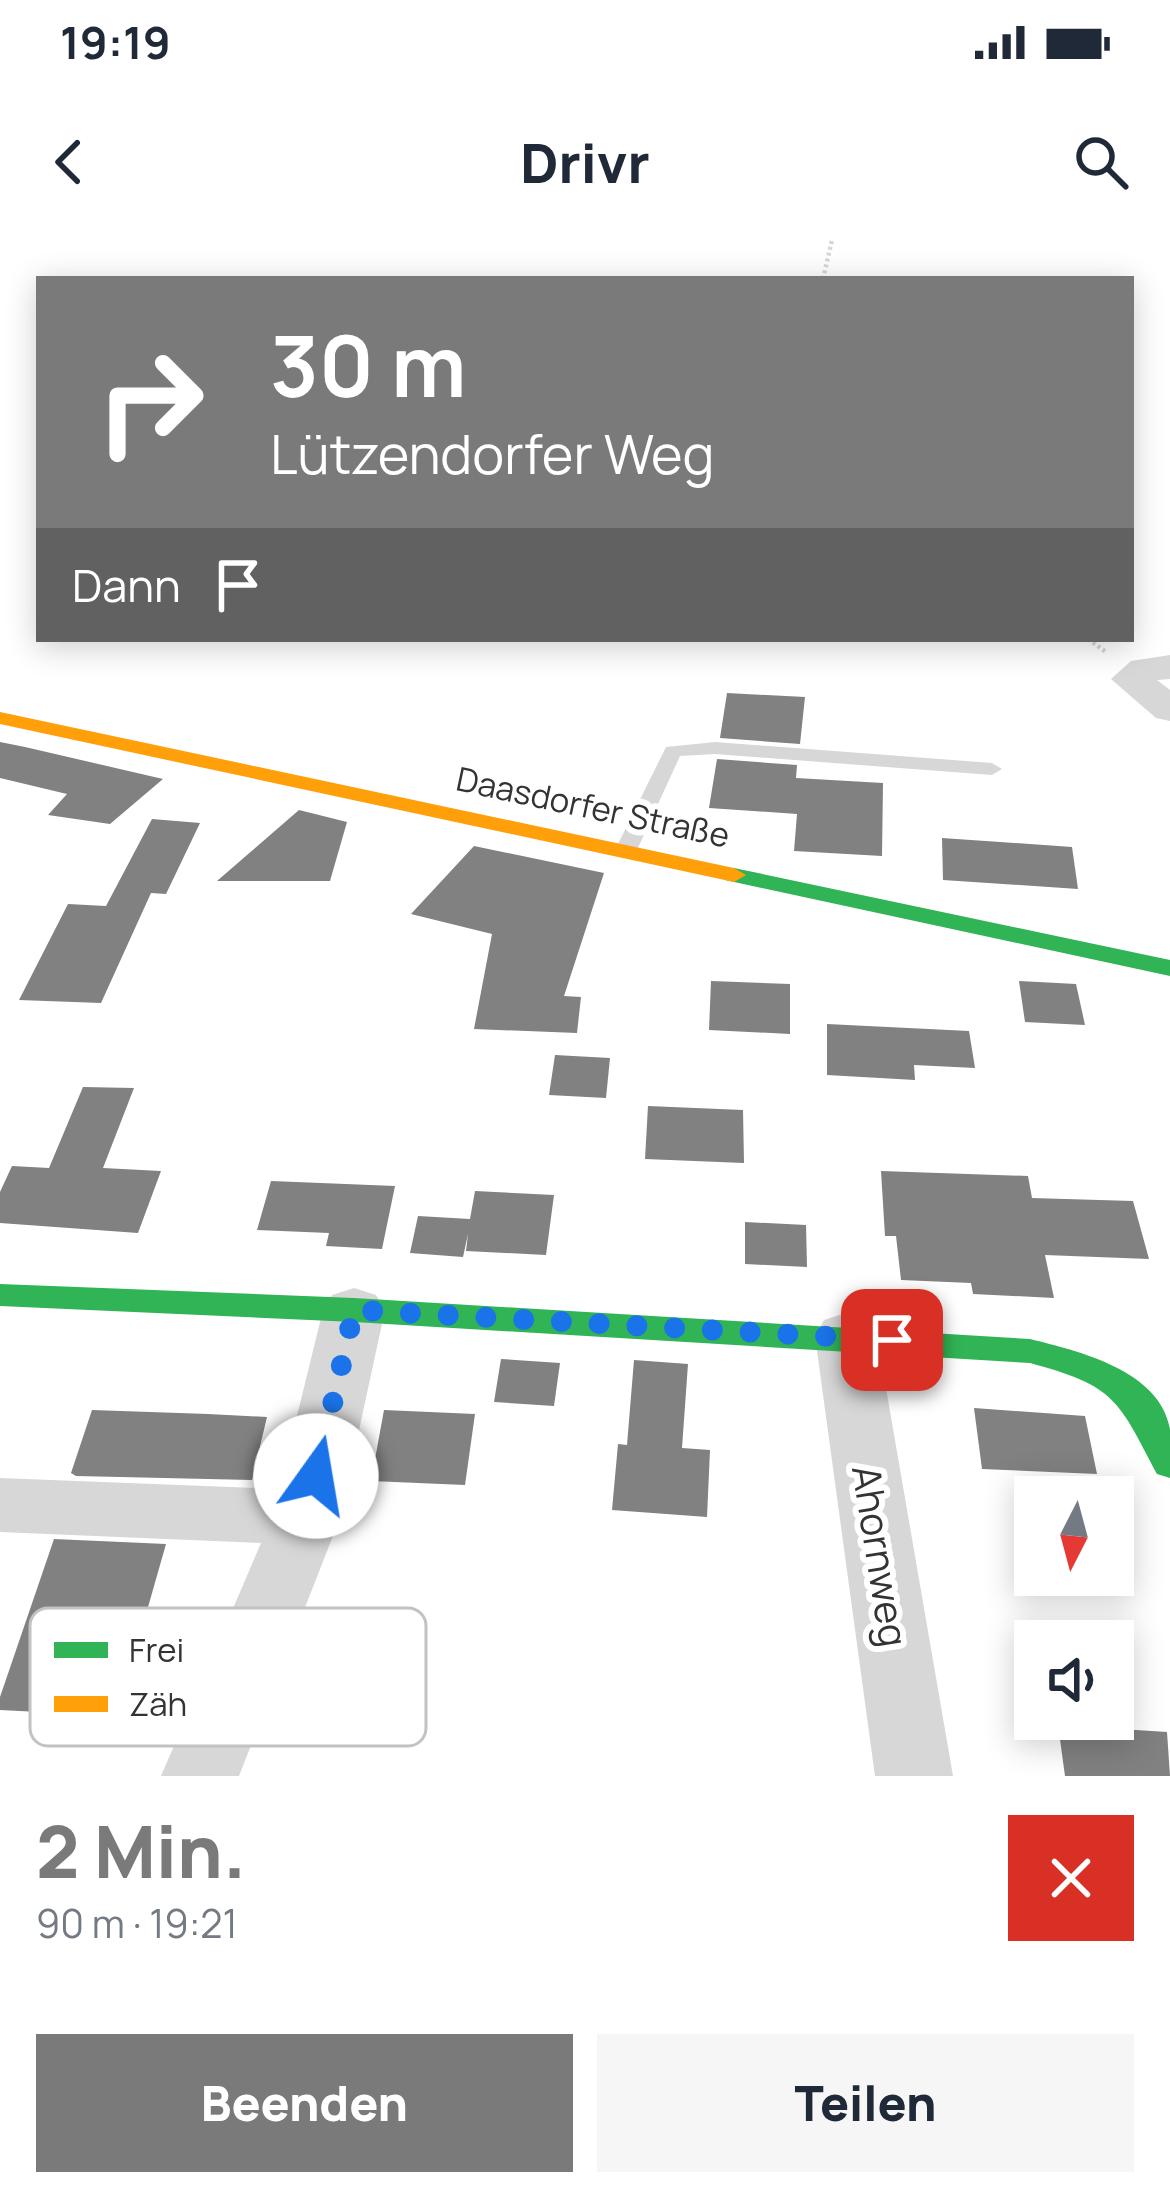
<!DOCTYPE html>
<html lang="de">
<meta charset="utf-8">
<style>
:root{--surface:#fff;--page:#f6f6f7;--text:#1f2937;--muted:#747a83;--accent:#7a7a7a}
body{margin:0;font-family:Manrope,sans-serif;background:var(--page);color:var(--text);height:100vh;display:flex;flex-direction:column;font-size:45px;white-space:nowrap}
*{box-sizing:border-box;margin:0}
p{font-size:39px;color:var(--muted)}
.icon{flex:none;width:66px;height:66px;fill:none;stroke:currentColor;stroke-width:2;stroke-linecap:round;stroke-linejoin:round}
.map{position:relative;height:1536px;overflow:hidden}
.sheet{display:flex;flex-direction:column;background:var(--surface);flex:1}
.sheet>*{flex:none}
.hud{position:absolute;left:36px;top:36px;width:1098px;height:366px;border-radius:0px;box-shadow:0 6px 30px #0003;background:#7a7a7a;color:#fff;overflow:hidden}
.needle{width:78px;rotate:186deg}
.buttons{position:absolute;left:1014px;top:1236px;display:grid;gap:24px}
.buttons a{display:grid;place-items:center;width:120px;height:120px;border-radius:0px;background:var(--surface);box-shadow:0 6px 30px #0003;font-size:60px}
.pin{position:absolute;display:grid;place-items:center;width:102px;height:102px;color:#fff;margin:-51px;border-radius:24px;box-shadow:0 6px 18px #0006}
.me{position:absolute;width:132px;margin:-66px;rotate:13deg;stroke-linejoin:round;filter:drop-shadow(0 0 9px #0008)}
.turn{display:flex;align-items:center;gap:42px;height:252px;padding:0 36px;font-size:54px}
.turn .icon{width:156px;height:156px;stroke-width:2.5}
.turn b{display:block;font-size:84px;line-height:102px}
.then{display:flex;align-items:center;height:114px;padding:0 36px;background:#0003;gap:24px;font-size:45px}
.round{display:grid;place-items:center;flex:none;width:126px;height:126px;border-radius:0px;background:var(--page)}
.overview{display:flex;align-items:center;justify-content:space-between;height:204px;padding:0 36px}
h1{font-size:72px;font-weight:800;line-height:90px;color:var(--accent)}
.primary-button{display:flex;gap:24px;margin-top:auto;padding:24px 36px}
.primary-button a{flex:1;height:138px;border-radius:0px;background:var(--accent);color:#fff;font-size:48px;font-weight:800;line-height:138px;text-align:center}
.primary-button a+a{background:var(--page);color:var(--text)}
.status{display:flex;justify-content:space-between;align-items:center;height:84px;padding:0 60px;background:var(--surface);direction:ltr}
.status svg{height:33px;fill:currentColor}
header{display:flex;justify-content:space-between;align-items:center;height:156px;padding:0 36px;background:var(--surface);font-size:54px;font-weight:800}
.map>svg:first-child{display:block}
.building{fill:#818181}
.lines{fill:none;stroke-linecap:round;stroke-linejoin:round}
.path{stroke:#d6d6d6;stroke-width:4.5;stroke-dasharray:3 3;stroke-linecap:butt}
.lane{fill:#d7d7d7;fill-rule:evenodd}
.street{fill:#d7d7d7;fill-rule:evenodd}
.fast{fill:#30b455;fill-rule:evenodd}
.slow{fill:#ff9f0a;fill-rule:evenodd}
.route{stroke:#1a73e8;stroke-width:21;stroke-dasharray:0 37.8}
.labels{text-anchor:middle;stroke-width:12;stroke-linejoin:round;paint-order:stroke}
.street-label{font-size:33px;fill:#333;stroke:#fff}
.near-street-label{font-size:39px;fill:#333;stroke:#fff}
.key{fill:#fff;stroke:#c2c2c2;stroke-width:3}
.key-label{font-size:33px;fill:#333}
</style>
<div class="status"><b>19:19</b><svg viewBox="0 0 49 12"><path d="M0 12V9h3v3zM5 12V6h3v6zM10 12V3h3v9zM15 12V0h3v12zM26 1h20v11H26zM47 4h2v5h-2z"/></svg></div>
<header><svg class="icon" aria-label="back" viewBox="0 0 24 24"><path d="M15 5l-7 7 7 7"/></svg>Drivr<svg class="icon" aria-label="search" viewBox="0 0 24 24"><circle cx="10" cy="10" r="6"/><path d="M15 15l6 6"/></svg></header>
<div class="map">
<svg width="1170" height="1536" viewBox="0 0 1170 1536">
<rect width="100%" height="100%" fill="#fff"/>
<g class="building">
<path d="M727,453L805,457L800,504L720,498Z"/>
<path d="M0,502L25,507L163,539L110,584L48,575L67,554L0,538Z"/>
<path d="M717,519L797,525L796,538L883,543L882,616L794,611L797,574L709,568Z"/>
<path d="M299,570L347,582L330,641H217Z"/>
<path d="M152,579L200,583L166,654L151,653L101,763L19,760L68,664L106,666Z"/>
<path d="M942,598L1072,607L1078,649L943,640Z"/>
<path d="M474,606L604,633L564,756L581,757L577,793L474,789L492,694L411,674Z"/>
<path d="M711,741L790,744V794L709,790Z"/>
<path d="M1019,741L1076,744L1085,785L1025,782Z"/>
<path d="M827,784L969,791L975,828L914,825L915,840L827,835Z"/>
<path d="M555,815L610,818L606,858L549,855Z"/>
<path d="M83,847L134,848L103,928L161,931L138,993L0,983V952L12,926L49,928Z"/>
<path d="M648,866L743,870L744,923L645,919Z"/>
<path d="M881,931L1028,936L1032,958L1133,961L1149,1019L1045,1015L1054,1058L973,1054L971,1043L901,1040L896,996H885Z"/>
<path d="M271,941L395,946L382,1009L326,1006L329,993L257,990Z"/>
<path d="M475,951L554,955L546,1015L466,1011L468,994L463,1017L410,1013L418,976L470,979Z"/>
<path d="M745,982L806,985L807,1027L745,1024Z"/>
<path d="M501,1119L560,1123L554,1166L494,1162Z"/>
<path d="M634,1120L688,1124L682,1208L710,1210L707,1277L612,1270L618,1204L627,1205Z"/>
<path d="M974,1168L1085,1176L1097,1234L982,1229Z"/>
<path d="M92,1170L208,1174L267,1177L252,1240L76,1236L71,1233Z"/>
<path d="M384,1170L475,1174L465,1245L371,1241Z"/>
<path d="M54,1299L166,1304L117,1476L0,1470V1457Z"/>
<path d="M1058,1485L1167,1492L1170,1536H1065Z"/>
</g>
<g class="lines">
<g class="path">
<path d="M823,39L832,0"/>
<path d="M1088,399L1106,412"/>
</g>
<path class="lane" d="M715,502L992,523L1002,529L992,535L715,514L680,516L637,610L626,616L618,615L615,610L666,507Z"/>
<g class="street">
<path d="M1170,415V439L1157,440L1170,450V481L1156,478L1111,439L1131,421Z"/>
<path d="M354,1048L376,1055L385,1070L340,1278L239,1536H161L261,1303L0,1292V1238L279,1249L323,1070L332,1055Z"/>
<path d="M846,1073L868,1080L877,1096L953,1536H875L815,1096L824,1080Z"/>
</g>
<g class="fast">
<path d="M734,628L1170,720V736L725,640L722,635Z"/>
<path d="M0,1044L354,1058L1030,1099C1078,1111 1160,1130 1170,1189C1170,1204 1170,1222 1170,1238L1157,1234C1118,1160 1116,1146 1030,1123L354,1082L0,1066Z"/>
</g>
<path class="slow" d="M0,472L734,628L746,635L734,642L0,484Z"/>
</g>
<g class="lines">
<path class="route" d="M316,1236L354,1070L892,1100"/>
</g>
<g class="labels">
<g class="street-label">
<text transform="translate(593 567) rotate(12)" y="12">Daasdorfer Straße</text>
</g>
<g class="near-street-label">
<text transform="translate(880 1316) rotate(81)" y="14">Ahornweg</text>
</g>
</g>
<rect x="30" y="1368" width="396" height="138" rx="18" class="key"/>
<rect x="54" y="1402" width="54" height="16" fill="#30b455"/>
<rect x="54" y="1456" width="54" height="16" fill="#ff9f0a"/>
<g class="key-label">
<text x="129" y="1422">Frei</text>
<text x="129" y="1476">Zäh</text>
</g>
</svg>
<div class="buttons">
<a><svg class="needle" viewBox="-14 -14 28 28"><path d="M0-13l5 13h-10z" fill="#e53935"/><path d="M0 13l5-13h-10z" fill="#747a83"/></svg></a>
<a><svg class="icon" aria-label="sound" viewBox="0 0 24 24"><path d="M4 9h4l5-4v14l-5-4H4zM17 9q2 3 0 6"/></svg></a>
</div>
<div class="pin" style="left:892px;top:1100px;background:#d93025"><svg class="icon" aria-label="arrive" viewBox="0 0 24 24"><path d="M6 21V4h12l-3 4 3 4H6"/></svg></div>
<svg class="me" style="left:316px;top:1236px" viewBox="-20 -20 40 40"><circle r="19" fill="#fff"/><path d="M0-13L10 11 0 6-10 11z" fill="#1a73e8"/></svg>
<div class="hud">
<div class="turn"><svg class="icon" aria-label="right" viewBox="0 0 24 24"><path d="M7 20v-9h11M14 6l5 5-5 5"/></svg><div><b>30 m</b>Lützendorfer Weg</div></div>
<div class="then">Dann<svg class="icon" aria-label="arrive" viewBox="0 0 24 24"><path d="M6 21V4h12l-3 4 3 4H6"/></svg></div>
</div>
</div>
<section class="sheet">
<div class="overview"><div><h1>2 Min.</h1><p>90 m · 19:21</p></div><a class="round" style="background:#d93025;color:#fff"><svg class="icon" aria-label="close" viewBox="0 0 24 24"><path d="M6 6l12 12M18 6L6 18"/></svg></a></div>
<div class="primary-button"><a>Beenden</a><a>Teilen</a></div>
</section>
